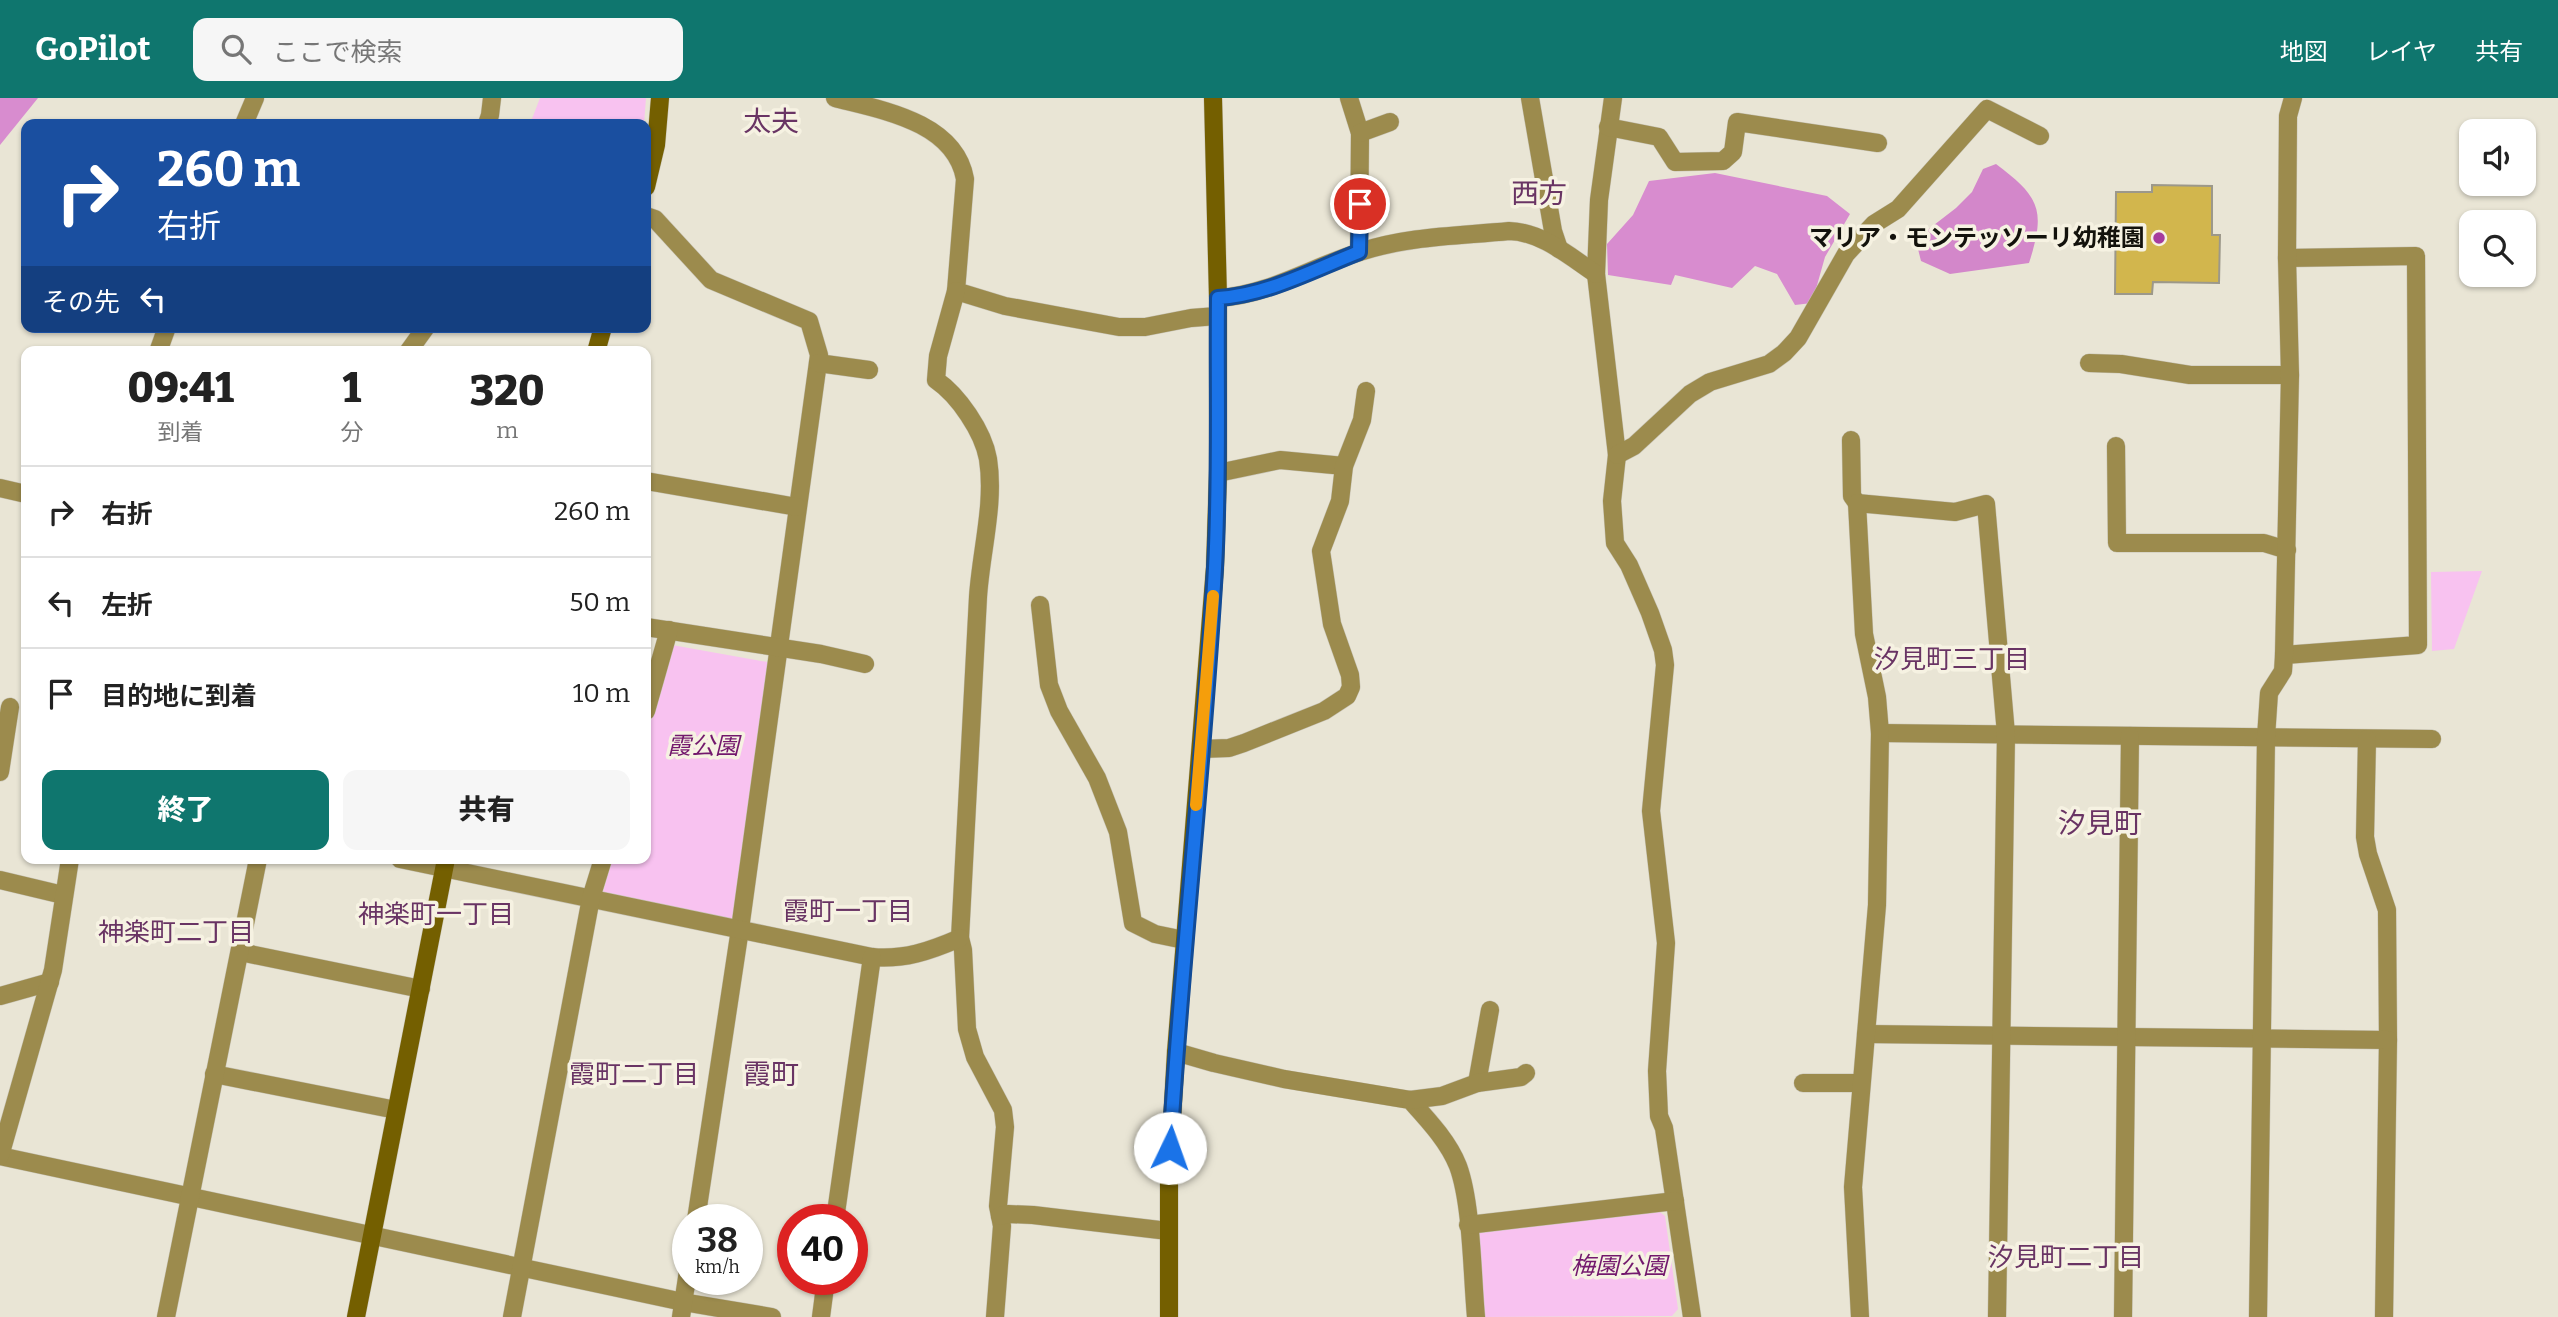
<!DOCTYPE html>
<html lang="ja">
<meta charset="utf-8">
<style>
:root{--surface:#fff;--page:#f6f6f6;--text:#222;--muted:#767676;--line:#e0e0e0;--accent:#0f766e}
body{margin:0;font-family:Bitter,"Noto Sans JP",serif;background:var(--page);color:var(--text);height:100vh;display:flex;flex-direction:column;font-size:26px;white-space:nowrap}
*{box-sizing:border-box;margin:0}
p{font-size:23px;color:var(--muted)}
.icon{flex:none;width:38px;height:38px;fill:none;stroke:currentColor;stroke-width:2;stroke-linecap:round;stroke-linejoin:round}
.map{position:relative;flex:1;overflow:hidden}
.details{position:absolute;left:21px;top:248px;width:630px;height:518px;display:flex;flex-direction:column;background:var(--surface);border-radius:14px;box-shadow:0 2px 5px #0004}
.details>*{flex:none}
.top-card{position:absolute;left:21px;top:21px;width:630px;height:214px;border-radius:14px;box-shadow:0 2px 5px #0004;background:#1a4fa0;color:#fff;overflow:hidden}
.buttons{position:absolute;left:2459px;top:21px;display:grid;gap:14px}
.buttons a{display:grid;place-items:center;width:77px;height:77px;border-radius:14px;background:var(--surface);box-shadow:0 2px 5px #0004;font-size:35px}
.speed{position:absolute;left:672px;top:1106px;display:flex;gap:14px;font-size:35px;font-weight:700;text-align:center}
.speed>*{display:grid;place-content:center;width:91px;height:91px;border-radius:50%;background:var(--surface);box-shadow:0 2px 5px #0004;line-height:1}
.speed small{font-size:18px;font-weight:400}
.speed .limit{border:10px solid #d22;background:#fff;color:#111}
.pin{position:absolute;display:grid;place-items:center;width:60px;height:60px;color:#fff;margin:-30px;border:4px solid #fff;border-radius:50%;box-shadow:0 2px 7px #0007}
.me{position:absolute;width:77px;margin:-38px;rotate:3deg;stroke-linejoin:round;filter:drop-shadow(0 0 5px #0008)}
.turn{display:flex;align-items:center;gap:24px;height:147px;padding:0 21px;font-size:32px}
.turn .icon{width:91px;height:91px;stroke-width:2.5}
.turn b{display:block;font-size:49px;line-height:60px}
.then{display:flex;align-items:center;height:66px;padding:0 21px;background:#0003;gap:14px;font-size:26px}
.eta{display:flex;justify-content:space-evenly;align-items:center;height:119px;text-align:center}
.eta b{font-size:42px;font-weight:800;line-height:49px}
.cta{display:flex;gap:14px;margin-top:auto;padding:14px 21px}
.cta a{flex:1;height:80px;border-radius:14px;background:var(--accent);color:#fff;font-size:28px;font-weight:800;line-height:80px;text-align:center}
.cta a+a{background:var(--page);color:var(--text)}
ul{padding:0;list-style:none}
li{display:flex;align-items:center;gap:21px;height:91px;padding:0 21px;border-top:2px solid var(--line)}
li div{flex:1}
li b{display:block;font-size:26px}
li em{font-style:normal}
header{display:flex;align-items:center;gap:42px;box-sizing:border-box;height:98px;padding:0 35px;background:var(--accent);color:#fff}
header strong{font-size:33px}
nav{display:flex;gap:38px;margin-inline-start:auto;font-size:24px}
.search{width:490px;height:63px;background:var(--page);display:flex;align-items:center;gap:18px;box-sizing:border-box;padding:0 24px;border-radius:14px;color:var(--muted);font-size:26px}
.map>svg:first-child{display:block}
.green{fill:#f8c2f0}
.forest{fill:#d88ccf}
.water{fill:#d387ca}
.building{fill:#d2b64d;stroke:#9c988a;stroke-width:2}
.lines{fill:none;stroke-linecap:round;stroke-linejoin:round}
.street-casing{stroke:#c7c3b5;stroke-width:19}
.secondary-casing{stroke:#c7c3b5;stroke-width:19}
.street{stroke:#9c8b4d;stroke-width:18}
.secondary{stroke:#745f00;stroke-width:18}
.route-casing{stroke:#114b97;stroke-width:18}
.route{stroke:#1a73e8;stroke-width:12}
.slow{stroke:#f59e0b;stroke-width:12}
.poi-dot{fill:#a63c9d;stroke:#f6f2e2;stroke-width:2.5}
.labels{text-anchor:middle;stroke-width:7;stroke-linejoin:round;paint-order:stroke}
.poi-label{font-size:24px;font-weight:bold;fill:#13120c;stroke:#f6f2e2;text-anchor:end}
.park-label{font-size:24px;font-style:italic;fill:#73186d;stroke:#f6f2e2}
.neighbourhood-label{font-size:26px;fill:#693464;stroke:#f6f2e2}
.quarter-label{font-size:28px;fill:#693464;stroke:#f6f2e2}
</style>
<header>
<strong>GoPilot</strong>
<div class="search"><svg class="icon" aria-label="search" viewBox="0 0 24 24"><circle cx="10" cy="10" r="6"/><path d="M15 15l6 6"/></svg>ここで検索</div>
<nav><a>地図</a><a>レイヤ</a><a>共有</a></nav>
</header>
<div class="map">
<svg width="2558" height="1219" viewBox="0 0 2558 1219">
<rect width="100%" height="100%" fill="#e9e5d5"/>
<g class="green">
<path d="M540,0H646L644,26H530Z"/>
<path d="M2482,473L2454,551L2432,553L2431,474Z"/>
<path d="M672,547L773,565L734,824L601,801L612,761H646V641Z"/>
<path d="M1657,1112L1665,1118L1678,1211L1672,1218L1482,1219L1476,1139L1481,1132Z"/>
</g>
<g class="forest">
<path d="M0,0H38L0,47Z"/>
<path d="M1715,75L1827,98L1850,116L1825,159L1812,205L1795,207L1777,176L1755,168L1732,190L1675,177L1671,187L1608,177L1607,146L1633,117L1649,83Z"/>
</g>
<path class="water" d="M1996,66C2040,99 2046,112 2029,165L1950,176L1921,163L1918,151L1921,137L1956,110L1972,94L1983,71Z"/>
<path class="building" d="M2152,87L2212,88V137H2220L2219,185L2153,184L2152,196H2115L2116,94H2152Z"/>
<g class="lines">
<g class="street-casing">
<g id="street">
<path d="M835,0C882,12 955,24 965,81L956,193L1005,208L1119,229H1145L1191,220L1217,218"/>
<path d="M1349,0L1360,35L1359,154"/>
<path d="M1530,0L1553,133L1559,151"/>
<path d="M1613,0L1599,102L1596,176L1617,357L1612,403L1615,445L1629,467L1650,515L1663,552L1665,567L1651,713L1666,845L1657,973L1659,1018L1664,1030L1692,1219"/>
<path d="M244,26L255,0"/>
<path d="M487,26L490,17L492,0"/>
<path d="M1608,29L1659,39L1675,64L1723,63L1733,54L1737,24L1878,45"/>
<path d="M1360,35L1390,24"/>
<path d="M646,118L655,121L711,182L809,223L819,257L740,831L696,1122"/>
<path d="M956,193L938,258L936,282C958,297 983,333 988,361C995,406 981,453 978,499C971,612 967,726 960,840L963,852L967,931L975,959L1003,1012L1005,1029L998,1108L1002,1128L995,1219"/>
<path d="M1218,200C1269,197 1312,169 1360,154C1408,138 1459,138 1509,133C1542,134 1569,158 1596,176"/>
<path d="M158,254L167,229"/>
<path d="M408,254L426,229"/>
<path d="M818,265L869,272"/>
<path d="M2089,265L2121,266L2190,277H2290"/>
<path d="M1851,342L1852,398L1857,405"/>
<path d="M2116,348L2117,445H2264L2287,452"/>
<path d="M1617,357L1634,348L1690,296L1710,284L1769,266L1784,255L1798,240L1846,156L1874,126L1898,111L1987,11L2040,38"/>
<path d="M1218,375L1280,362L1344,368"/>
<path d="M646,383L797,409"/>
<path d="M0,390L26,396"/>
<path d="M1040,507L1049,587L1059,613L1097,680L1118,734L1133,825L1155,836L1184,842"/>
<path d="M646,529L821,556L865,566"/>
<path d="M2284,557L2418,547L2416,158L2287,160"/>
<path d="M646,613L669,532"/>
<path d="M1880,635L2432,641"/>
<path d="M2367,641L2365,739L2368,756L2387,812L2388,942L2384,1219"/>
<path d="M1201,651L1229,650L1244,645L1324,613L1347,598L1351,589L1350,577L1332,526L1321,453L1340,403L1344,368L1362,322L1366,293"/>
<path d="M0,674L10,609"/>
<path d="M400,761L872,859C904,862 930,853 960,840"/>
<path d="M0,782L63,797"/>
<path d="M240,854L421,891"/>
<path d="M0,898L50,884"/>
<path d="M1866,936L2388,942"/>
<path d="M1176,954L1214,965L1284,981L1410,1002C1428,1022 1448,1043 1458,1068C1472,1106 1472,1177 1476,1219"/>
<path d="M214,976L396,1012"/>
<path d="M1477,985L1490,912"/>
<path d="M1803,985H1861"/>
<path d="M1410,1002L1442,998L1477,985L1521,979L1526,975"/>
<path d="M0,1058L683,1204L772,1219"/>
<path d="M0,1058L53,872L70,761"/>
<path d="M1000,1118L1008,1116L1033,1117L1168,1133"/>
<path d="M835,1122L872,859"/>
<path d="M1468,1127L1675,1103"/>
<path d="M166,1219L258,761"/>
<path d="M512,1219L591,800L603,761"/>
<path d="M681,1219L688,1173"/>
<path d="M821,1219L826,1181"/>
<path d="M1860,1219L1853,1089L1877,807L1880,635L1877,599L1864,536L1857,405L1955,414L1986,406L2006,636L1997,1219"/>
<path d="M2123,1219L2130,638"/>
<path d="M2258,1219L2266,639L2269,595L2283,573L2284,557L2290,277L2287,160L2288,18L2293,0"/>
</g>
</g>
<g class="secondary-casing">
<g id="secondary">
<path d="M646,89L656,47L660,0"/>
<path d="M596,254L603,229"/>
<path d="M356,1219L446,761"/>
<path d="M1169,1219V1074L1176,954L1215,469L1218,375V200L1213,0"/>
</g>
</g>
<use href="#street" class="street"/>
<use href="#secondary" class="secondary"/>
</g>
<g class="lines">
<g class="route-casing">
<path id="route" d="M1170,1050C1182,856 1204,663 1215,470C1220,380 1217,290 1218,200C1267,197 1313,172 1359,154L1360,106"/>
</g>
<use href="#route" class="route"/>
<path class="slow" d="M1196,707L1213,498"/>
</g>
<circle class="poi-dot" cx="2159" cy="140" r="7"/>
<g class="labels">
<g class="poi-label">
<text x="2145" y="148">マリア・モンテッソーリ幼稚園</text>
</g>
<g class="park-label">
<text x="703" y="656">霞公園</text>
<text x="1619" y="1176">梅園公園</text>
</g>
<g class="neighbourhood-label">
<text x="1952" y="570">汐見町三丁目</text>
<text x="848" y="822">霞町一丁目</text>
<text x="436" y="825">神楽町一丁目</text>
<text x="176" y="843">神楽町二丁目</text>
<text x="634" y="985">霞町二丁目</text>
<text x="2066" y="1168">汐見町二丁目</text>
</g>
<g class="quarter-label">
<text x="771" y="33">太夫</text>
<text x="1539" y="105">西方</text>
<text x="2100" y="735">汐見町</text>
<text x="771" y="986">霞町</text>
</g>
</g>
</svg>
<div class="buttons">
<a><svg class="icon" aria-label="sound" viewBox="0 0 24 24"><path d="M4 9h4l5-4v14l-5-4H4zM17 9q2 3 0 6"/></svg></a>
<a><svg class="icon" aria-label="search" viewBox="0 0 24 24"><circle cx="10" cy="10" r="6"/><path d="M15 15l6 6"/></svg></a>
</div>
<div class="speed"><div>38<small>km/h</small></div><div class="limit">40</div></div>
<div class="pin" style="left:1360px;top:106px;background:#d93025"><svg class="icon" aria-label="arrive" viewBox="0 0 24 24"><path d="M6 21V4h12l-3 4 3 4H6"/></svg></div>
<svg class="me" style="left:1170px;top:1050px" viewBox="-20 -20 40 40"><circle r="19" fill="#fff"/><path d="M0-13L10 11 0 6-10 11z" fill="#1a73e8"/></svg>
<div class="top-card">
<div class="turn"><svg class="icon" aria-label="right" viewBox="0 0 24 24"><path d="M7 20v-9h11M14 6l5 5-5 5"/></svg><div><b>260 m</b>右折</div></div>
<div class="then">その先<svg class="icon" aria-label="left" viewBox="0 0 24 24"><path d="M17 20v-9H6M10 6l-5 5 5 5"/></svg></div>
</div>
<section class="details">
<div class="eta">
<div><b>09:41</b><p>到着</p></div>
<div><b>1</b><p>分</p></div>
<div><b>320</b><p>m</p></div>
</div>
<ul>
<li><svg class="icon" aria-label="right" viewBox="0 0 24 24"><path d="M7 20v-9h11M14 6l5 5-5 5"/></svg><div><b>右折</b></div><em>260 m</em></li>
<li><svg class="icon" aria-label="left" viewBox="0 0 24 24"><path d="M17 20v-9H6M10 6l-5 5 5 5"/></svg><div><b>左折</b></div><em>50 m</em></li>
<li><svg class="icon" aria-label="arrive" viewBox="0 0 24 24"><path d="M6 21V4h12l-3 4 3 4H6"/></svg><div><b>目的地に到着</b></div><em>10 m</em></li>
</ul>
<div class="cta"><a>終了</a><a>共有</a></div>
</section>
</div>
